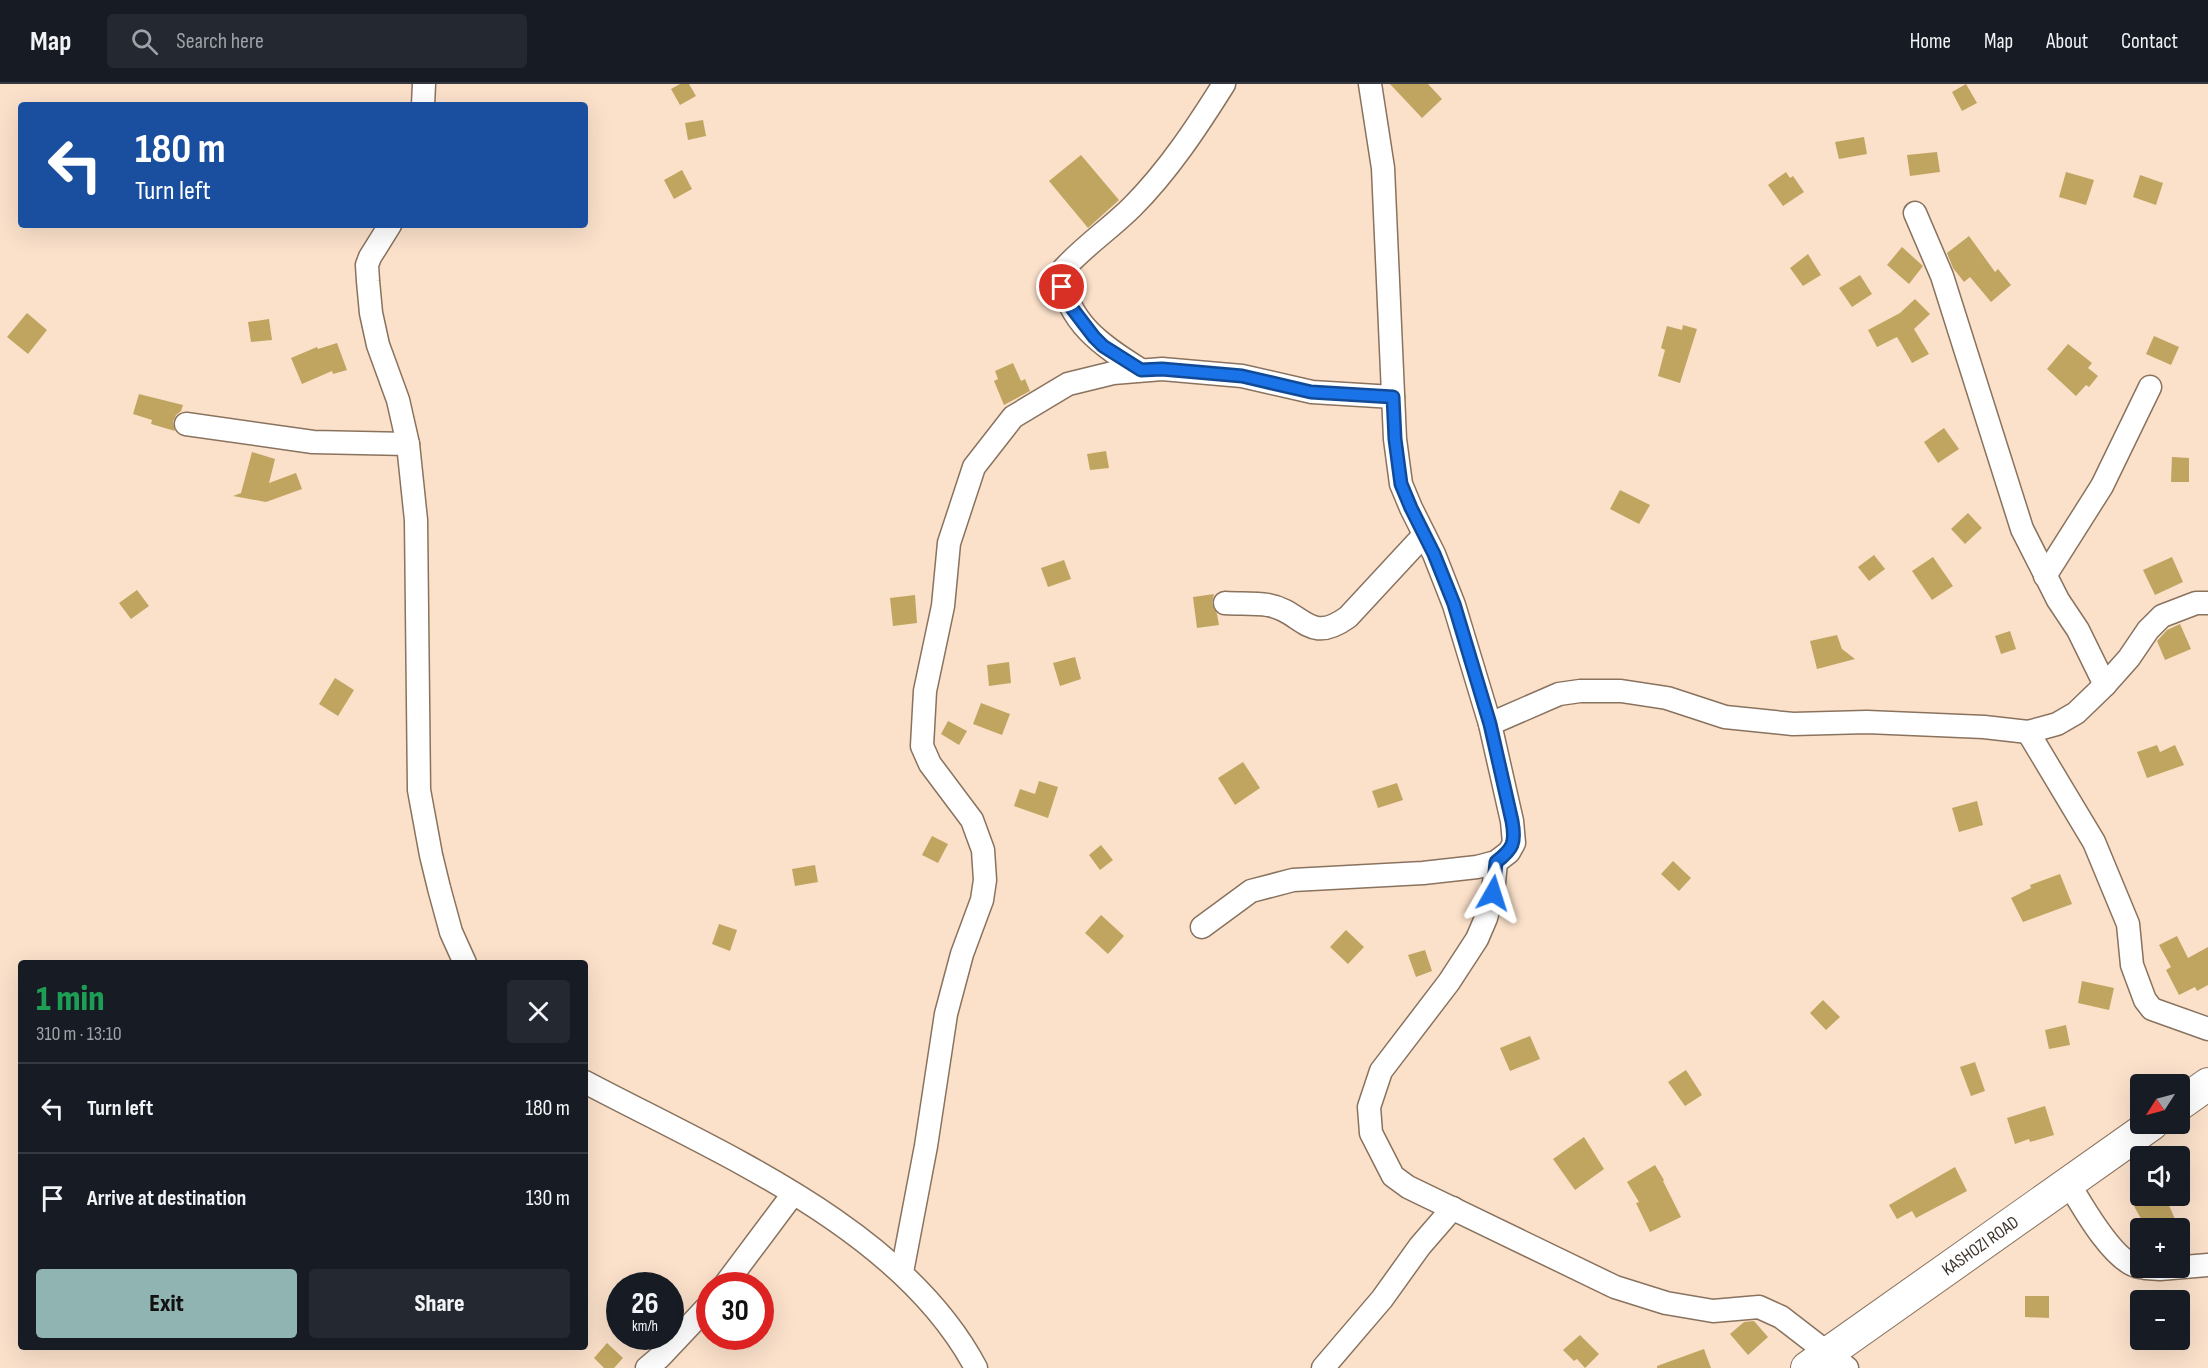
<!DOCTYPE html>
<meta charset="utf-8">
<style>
:root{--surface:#171b24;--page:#242831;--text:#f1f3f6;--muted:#9ea1a6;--line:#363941;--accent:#90b4b2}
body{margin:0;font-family:"Sofia Sans Condensed",sans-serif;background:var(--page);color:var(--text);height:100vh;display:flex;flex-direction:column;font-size:22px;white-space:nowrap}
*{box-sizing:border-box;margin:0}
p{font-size:20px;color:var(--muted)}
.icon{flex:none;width:33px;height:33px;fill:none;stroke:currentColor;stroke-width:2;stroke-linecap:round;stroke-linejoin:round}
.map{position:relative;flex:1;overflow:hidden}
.side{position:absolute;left:18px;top:876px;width:570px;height:390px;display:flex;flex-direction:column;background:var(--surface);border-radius:6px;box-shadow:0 6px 24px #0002}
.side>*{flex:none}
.guide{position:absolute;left:18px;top:18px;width:570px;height:126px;border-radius:6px;box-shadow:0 6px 24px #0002;background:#1a4fa0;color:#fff;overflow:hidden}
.needle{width:39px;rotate:234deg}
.tools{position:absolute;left:2130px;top:990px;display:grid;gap:12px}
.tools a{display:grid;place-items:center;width:60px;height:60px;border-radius:6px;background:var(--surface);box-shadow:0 6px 24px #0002;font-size:30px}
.speed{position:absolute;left:606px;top:1188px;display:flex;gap:12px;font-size:30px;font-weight:700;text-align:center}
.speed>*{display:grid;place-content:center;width:78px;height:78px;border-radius:50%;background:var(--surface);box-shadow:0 6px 24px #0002;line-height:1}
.speed small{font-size:15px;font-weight:400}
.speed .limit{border:9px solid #d22;background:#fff;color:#111}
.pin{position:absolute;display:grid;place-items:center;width:51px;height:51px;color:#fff;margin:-26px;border:3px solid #fff;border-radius:50%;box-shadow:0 2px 6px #0007}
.me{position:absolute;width:66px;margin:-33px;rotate:6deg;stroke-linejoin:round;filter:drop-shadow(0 0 4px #0008)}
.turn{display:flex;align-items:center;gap:21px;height:126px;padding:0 18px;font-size:27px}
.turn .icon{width:78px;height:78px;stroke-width:2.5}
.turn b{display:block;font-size:42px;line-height:51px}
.round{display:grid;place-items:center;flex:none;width:63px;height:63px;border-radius:6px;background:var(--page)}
.summary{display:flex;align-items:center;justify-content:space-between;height:102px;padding:0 18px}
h1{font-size:36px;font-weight:800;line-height:45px;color:#1e9e55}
.action{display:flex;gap:12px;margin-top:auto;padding:12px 18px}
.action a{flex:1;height:69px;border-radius:6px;background:var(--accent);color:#111;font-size:24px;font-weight:800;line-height:69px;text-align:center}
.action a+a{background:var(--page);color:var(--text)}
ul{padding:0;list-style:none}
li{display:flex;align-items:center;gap:18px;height:90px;padding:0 18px;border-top:2px solid var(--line)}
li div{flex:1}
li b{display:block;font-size:22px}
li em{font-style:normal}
header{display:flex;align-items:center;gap:36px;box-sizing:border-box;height:84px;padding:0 30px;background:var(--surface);border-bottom:2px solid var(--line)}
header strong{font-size:28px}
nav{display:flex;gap:33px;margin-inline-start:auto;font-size:21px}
.search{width:420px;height:54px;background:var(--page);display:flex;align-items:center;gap:15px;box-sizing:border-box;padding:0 21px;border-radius:6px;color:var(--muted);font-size:22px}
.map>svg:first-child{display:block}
.building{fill:#c0a560}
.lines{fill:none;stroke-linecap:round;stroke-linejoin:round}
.minor-casing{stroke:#89725e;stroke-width:25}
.secondary-casing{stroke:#89725e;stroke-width:34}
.minor{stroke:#fff;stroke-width:22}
.secondary{stroke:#fff;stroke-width:32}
.route-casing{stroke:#114b97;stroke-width:15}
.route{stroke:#1a73e8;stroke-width:10}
.labels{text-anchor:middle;stroke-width:4.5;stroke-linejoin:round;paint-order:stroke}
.street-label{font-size:18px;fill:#3e342b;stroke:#fff}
</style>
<header>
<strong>Map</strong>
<div class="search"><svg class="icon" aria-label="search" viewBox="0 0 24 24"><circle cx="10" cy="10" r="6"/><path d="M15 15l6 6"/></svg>Search here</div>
<nav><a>Home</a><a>Map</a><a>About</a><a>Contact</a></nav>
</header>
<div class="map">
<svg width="2208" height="1284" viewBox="0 0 2208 1284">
<rect width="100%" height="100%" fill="#fbe1ca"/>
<g class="building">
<path d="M680,0H689L696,12L680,21L671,5Z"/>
<path d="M1390,0H1428L1442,15L1422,34Z"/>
<path d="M1966,0L1977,19L1962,27L1952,8Z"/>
<path d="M703,36L706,52L688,56L685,39Z"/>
<path d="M1864,53L1867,70L1839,75L1835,58Z"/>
<path d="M1937,68L1940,88L1910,92L1907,71Z"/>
<path d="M1081,71L1119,116L1088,144L1049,97Z"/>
<path d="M682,86L692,105L674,115L664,96Z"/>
<path d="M1786,88L1790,94L1793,92L1804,108L1783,122L1768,101Z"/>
<path d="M2066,88L2094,96L2086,121L2059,113Z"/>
<path d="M2140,91L2163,99L2156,121L2133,113Z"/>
<path d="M1969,152L1995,188L1998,185L2011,201L1991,218L1970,193L1964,198L1953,184L1947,169Z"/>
<path d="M1902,163L1923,182L1909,200L1887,181Z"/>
<path d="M1808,170L1821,191L1803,202L1790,184Z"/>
<path d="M1860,191L1872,210L1852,223L1839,204Z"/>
<path d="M1915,215L1930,230L1914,245L1929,270L1912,279L1897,253L1877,263L1868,246L1900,229Z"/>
<path d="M27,229L47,246L28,270L7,253Z"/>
<path d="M269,235L272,256L251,258L248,238Z"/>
<path d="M1683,241L1697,245L1680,299L1658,292L1665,266L1661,264L1667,242L1682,246Z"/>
<path d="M2154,252L2179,263L2171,281L2146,270Z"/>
<path d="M337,259L347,286L333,290L332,287L302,300L291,274L317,263L318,265Z"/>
<path d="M2068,260L2092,279L2088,284L2098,292L2089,303L2086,301L2076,312L2047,285Z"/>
<path d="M1013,279L1021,297L1025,295L1030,307L1004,321L994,297L998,295L995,287Z"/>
<path d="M139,310L183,321L181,327L176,331L173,338L175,347L151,340L152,336L133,330Z"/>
<path d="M1944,344L1959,365L1938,379L1924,358Z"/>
<path d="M1106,367L1109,384L1090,386L1087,370Z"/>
<path d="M252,368L275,375L269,399L296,389L302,405L266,418L233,412L241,409Z"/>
<path d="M2172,373L2189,374V398H2171Z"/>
<path d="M1620,406L1650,421L1639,440L1610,425Z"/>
<path d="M1968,429L1982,444L1965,460L1951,445Z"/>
<path d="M1874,471L1885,485L1869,497L1858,483Z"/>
<path d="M1933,473L1953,502L1932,516L1912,487Z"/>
<path d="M2172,473L2183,498L2155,511L2143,486Z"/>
<path d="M1064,476L1071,495L1048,503L1041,484Z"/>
<path d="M137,506L149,522L131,535L119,519Z"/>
<path d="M1214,510L1212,519L1217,530L1219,541L1197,544L1193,513Z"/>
<path d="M915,511L917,539L893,542L890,514Z"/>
<path d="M2180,540L2191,565L2165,576L2157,557L2167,546Z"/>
<path d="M2010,547L2016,565L2001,570L1995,552Z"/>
<path d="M1837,551L1842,565L1855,575L1817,585L1810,557Z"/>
<path d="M1075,573L1081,595L1060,602L1053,579Z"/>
<path d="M1009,578L1011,599L989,602L987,581Z"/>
<path d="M335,594L354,606L338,632L319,620Z"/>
<path d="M981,619L1010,630L1002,651L973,640Z"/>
<path d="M948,637L967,647L959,661L941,650Z"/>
<path d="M2157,661L2160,668L2175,661L2184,681L2147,694L2137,668Z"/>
<path d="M1243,678L1260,704L1235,721L1218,694Z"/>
<path d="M1039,697L1058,703L1048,734L1014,722L1020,705L1035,710Z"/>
<path d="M1397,699L1403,716L1378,724L1372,707Z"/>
<path d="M1977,717L1983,741L1959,748L1952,724Z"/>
<path d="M932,752L948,760L938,779L922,771Z"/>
<path d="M1101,761L1113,776L1100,786L1089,771Z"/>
<path d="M1673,777L1691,794L1679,807L1661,790Z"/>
<path d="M815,781L818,798L795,802L792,785Z"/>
<path d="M2060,790L2072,820L2023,838L2011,814L2031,804L2030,801Z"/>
<path d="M1101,831L1124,852L1108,870L1085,849Z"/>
<path d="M719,840L737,846L730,867L712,860Z"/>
<path d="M1346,846L1364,863L1348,880L1330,863Z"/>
<path d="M2177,852L2188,874L2208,863V901L2197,907L2195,903L2179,911L2166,886L2171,883L2159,861Z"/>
<path d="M1425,866L1432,887L1416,893L1408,871Z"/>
<path d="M2082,897L2114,904L2109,926L2078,919Z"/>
<path d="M1823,916L1840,933L1826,946L1810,929Z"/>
<path d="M2066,941L2070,961L2049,965L2045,946Z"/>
<path d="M1530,952L1540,975L1510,987L1500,964Z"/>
<path d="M1975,978L1985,1007L1971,1012L1960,983Z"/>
<path d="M1686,986L1702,1011L1685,1022L1668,998Z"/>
<path d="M2045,1022L2054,1051L2030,1058L2029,1055L2015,1060L2007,1034Z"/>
<path d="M1584,1053L1604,1085L1575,1106L1553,1075Z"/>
<path d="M1655,1081L1664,1096L1663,1097L1681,1133L1650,1148L1636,1119L1639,1118L1627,1098Z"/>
<path d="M1955,1083L1967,1107L1916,1134L1912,1127L1897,1135L1889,1121Z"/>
<path d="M2152,1112H2165L2177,1140L2168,1144H2146L2134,1122Z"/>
<path d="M2025,1212H2049V1234L2025,1233Z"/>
<path d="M1754,1237L1768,1253L1748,1271L1730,1250L1744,1238Z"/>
<path d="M1580,1251L1599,1270L1585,1284L1577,1275L1574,1277L1563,1266Z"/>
<path d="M607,1259L623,1274L614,1284H604L594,1274Z"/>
<path d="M1704,1265L1711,1284H1657V1282Z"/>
</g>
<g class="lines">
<g class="minor-casing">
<g id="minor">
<path d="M423,21L424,0"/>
<path d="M1915,129L1942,192L2022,445L2058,516L2078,546L2105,601"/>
<path d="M390,141L370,173L367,181L368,197L371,229L378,261L398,316L408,360L416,436L419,706L431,771L439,804L451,848L465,879"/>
<path d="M1141,286C1101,261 1068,239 1060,189C1081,164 1109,146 1132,123C1168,87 1197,43 1224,0"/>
<path d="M186,340L313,358L408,360"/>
<path d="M2045,492L2102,402L2150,303"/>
<path d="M1225,519C1239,520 1254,519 1268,521C1303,527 1308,562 1348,533L1424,451"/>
<path d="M1490,640L1559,610L1580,607H1621L1667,614L1725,633L1793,640L1867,638L1984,643L2028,648L2057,640L2076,629L2105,601L2129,574L2148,546L2162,532L2196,519H2208"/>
<path d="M2028,648L2094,758L2128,840L2132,881L2145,916L2152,925L2208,945"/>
<path d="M1496,778L1493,809L1486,834L1477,855L1449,898L1381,987L1369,1023L1371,1049L1393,1092L1408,1103L1615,1203L1666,1219L1713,1227L1759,1223L1781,1233L1847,1284"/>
<path d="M1202,843L1251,807L1293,796L1423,789L1477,783L1496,778L1509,768L1514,759L1512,737L1490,640L1454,521L1434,470L1411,424L1401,400L1395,355L1383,84L1370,0"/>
<path d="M585,998C719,1069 902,1144 976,1284"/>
<path d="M2068,1098C2081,1120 2114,1180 2140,1183"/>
<path d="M2146,1184L2160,1185L2208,1181"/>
<path d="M902,1188L926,1062L946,930L962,870L982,816L985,796L983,766L972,736L930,680L922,662L925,607L943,522L949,459L974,383L1013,333L1068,300L1113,289L1162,285L1242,292L1312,308L1393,313"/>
<path d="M724,1202L793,1110"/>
<path d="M647,1284L660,1273L710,1220"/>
<path d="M1323,1284L1382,1215L1420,1162L1453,1124"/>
</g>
</g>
<g class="secondary-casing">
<g id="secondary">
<path d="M2180,1020L2208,1000"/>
<path id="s1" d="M1807,1284L2152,1040"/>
</g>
</g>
<use href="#minor" class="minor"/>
<use href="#secondary" class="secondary"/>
</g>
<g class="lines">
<g class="route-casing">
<path id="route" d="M1062,203L1068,219L1094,253L1103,262L1141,286L1162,285L1242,292L1311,308L1393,313L1395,355L1401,400L1411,424L1434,470L1454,520L1490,640L1512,737C1516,759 1513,765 1496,778L1493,809"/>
</g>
<use href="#route" class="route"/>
</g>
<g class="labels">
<g class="street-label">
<text dy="6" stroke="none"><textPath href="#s1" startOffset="212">KASHOZI ROAD</textPath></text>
</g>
</g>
</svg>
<div class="tools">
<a><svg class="needle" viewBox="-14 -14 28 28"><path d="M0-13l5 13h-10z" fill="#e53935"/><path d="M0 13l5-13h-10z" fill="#9ea1a6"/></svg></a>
<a><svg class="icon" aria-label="sound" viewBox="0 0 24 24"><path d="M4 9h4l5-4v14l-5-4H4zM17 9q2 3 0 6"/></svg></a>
<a>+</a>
<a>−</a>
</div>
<div class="speed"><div>26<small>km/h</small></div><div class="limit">30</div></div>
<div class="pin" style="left:1062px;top:203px;background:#d93025"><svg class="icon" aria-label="arrive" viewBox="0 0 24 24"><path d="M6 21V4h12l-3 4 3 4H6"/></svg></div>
<svg class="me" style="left:1493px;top:809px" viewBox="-20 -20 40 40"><path d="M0-17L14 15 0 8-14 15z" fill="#1a73e8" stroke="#fff" stroke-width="4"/></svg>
<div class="guide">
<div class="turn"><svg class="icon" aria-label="left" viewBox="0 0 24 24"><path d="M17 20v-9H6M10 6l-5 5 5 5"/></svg><div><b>180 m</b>Turn left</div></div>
</div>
<section class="side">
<div class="summary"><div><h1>1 min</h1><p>310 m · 13:10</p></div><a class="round"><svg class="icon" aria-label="close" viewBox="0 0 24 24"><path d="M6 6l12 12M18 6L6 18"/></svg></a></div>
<ul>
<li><svg class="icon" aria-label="left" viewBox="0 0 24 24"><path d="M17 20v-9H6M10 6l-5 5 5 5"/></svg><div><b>Turn left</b></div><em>180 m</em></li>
<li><svg class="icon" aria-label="arrive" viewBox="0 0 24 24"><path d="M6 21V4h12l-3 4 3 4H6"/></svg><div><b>Arrive at destination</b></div><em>130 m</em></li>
</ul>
<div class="action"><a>Exit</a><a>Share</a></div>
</section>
</div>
